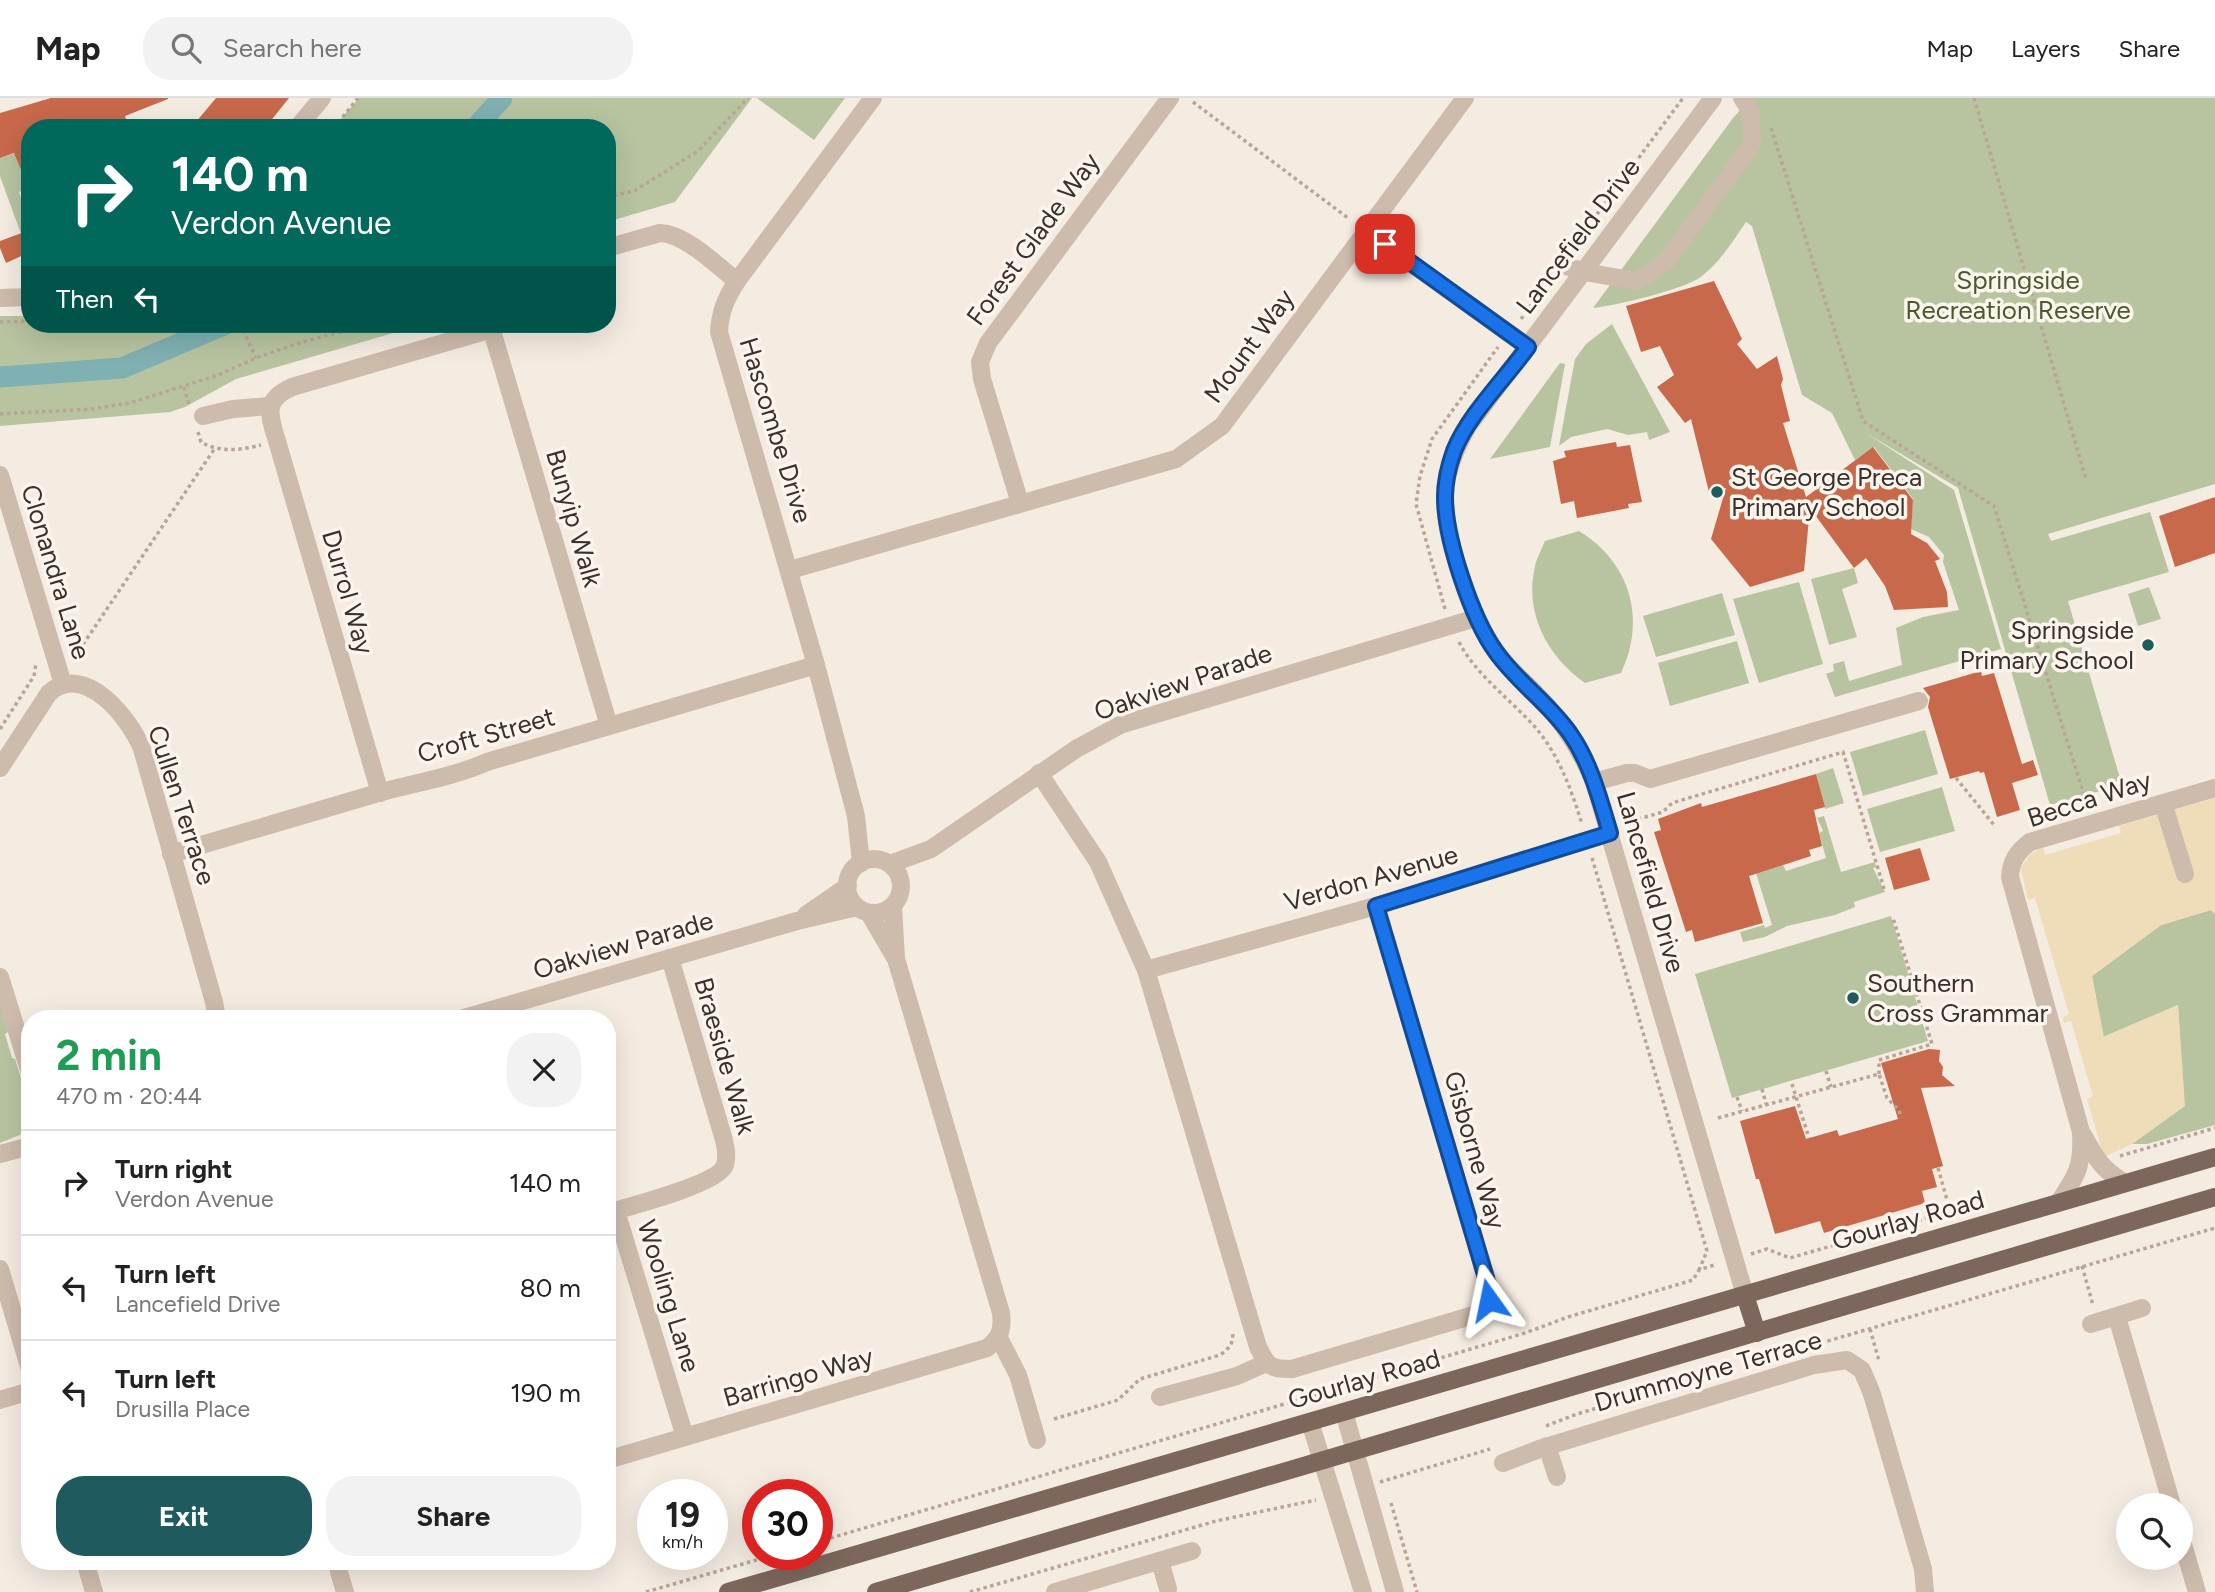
<!DOCTYPE html>
<meta charset="utf-8">
<style>
:root{--surface:#fff;--page:#f2f2f2;--text:#222;--muted:#767676;--line:#e0e0e0;--accent:#1f5a5e}
body{margin:0;font-family:Figtree,sans-serif;background:var(--page);color:var(--text);height:100vh;display:flex;flex-direction:column;font-size:26px;white-space:nowrap}
*{box-sizing:border-box;margin:0}
p{font-size:23px;color:var(--muted)}
.icon{flex:none;width:38px;height:38px;fill:none;stroke:currentColor;stroke-width:2;stroke-linecap:round;stroke-linejoin:round}
.map{position:relative;flex:1;overflow:hidden}
.sheet{position:absolute;left:21px;top:912px;width:595px;height:560px;display:flex;flex-direction:column;background:var(--surface);border-radius:28px;box-shadow:0 7px 28px #0002}
.sheet>*{flex:none}
.hud{position:absolute;left:21px;top:21px;width:595px;height:214px;border-radius:28px;box-shadow:0 7px 28px #0002;background:#00695c;color:#fff;overflow:hidden}
.tools{position:absolute;left:2116px;top:1395px;display:grid;gap:14px}
.tools a{display:grid;place-items:center;width:77px;height:77px;border-radius:50%;background:var(--surface);box-shadow:0 7px 28px #0002;font-size:35px}
.speed{position:absolute;left:637px;top:1381px;display:flex;gap:14px;font-size:35px;font-weight:700;text-align:center}
.speed>*{display:grid;place-content:center;width:91px;height:91px;border-radius:50%;background:var(--surface);box-shadow:0 7px 28px #0002;line-height:1}
.speed small{font-size:18px;font-weight:400}
.speed .limit{border:10px solid #d22;background:#fff;color:#111}
.pin{position:absolute;display:grid;place-items:center;width:60px;height:60px;color:#fff;margin:-30px;border-radius:14px;box-shadow:0 4px 10px #0006}
.me{position:absolute;width:77px;margin:-38px;rotate:348deg;stroke-linejoin:round;filter:drop-shadow(0 0 5px #0008)}
.turn{display:flex;align-items:center;gap:24px;height:147px;padding:0 35px;font-size:32px}
.turn .icon{width:91px;height:91px;stroke-width:2.5}
.turn b{display:block;font-size:49px;line-height:60px}
.then{display:flex;align-items:center;height:66px;padding:0 35px;background:#0003;gap:14px;font-size:26px}
.round{display:grid;place-items:center;flex:none;width:74px;height:74px;border-radius:28px;background:var(--page)}
.summary{display:flex;align-items:center;justify-content:space-between;height:119px;padding:0 35px}
h1{font-size:42px;font-weight:700;line-height:52px;color:#1e9e55}
.action{display:flex;gap:14px;margin-top:auto;padding:14px 35px}
.action a{flex:1;height:80px;border-radius:28px;background:var(--accent);color:#fff;font-size:28px;font-weight:700;line-height:80px;text-align:center}
.action a+a{background:var(--page);color:var(--text)}
ul{padding:0;list-style:none}
li{display:flex;align-items:center;gap:21px;height:105px;padding:0 35px;border-top:2px solid var(--line)}
li div{flex:1}
li b{display:block;font-size:26px}
li em{font-style:normal}
header{display:flex;align-items:center;gap:42px;box-sizing:border-box;height:98px;padding:0 35px;background:var(--surface);border-bottom:2px solid var(--line)}
header strong{font-size:33px}
nav{display:flex;gap:38px;margin-inline-start:auto;font-size:24px}
.search{width:490px;height:63px;background:var(--page);display:flex;align-items:center;gap:18px;box-sizing:border-box;padding:0 24px;border-radius:28px;color:var(--muted);font-size:26px}
.map>svg:first-child{display:block}
.green{fill:#b8c4a0}
.sand{fill:#efdcb8}
.lines{fill:none;stroke-linecap:round;stroke-linejoin:round}
.canal{stroke:#7fb0b2;stroke-width:21}
.building{fill:#c8694b}
.path{stroke:#b9a596;stroke-width:3.5;stroke-dasharray:3.5 3.5;stroke-linecap:butt}
.minor{stroke:#cdbbac;stroke-width:18}
.major{stroke:#7d675c;stroke-width:18}
.route-casing{stroke:#114b97;stroke-width:18}
.route{stroke:#1a73e8;stroke-width:12}
.poi-dot{fill:#1f5a5e;stroke:#fbf5ee;stroke-width:2.5}
.labels{text-anchor:middle;stroke-width:7;stroke-linejoin:round;paint-order:stroke}
.street-label{font-size:26px;fill:#3b302b;stroke:#fbf5ee}
.park-label{font-size:26px;fill:#4a5a2e;stroke:#fbf5ee}
.poi-label{font-size:26px;fill:#3b302b;stroke:#fbf5ee;text-anchor:start}
</style>
<header>
<strong>Map</strong>
<div class="search"><svg class="icon" aria-label="search" viewBox="0 0 24 24"><circle cx="10" cy="10" r="6"/><path d="M15 15l6 6"/></svg>Search here</div>
<nav><a>Map</a><a>Layers</a><a>Share</a></nav>
</header>
<div class="map">
<svg width="2215" height="1494" viewBox="0 0 2215 1494">
<rect width="100%" height="100%" fill="#f4ebe1"/>
<g class="green">
<path d="M359,0H752L675,104L607,124V30H333Z"/>
<path d="M757,0H845L814,42Z"/>
<path d="M1751,0H2215V386L2048,436L2051,443L2150,414L2169,474L2068,503L2122,687L2050,707L1958,390L1866,335L1954,392L2001,551L1835,599L1826,576L1834,573L1833,566L1844,563L1849,583L1902,567L1896,530L1923,519L1959,512L1943,464L1944,457L1929,439L1911,431L1913,401L1874,349L1855,362L1832,315L1802,297L1752,128L1746,124C1733,143 1720,164 1702,178C1687,191 1614,208 1593,210L1733,20Z"/>
<path d="M19,54L30,80L25,82L29,90L19,94L30,127L28,155L0,78V60Z"/>
<path d="M0,218H30V226H424L236,281L185,309L170,314L0,328Z"/>
<path d="M1612,226L1670,334L1649,342L1647,334L1628,337L1607,331L1571,339L1559,348L1575,261L1586,246Z"/>
<path d="M1560,265L1565,266L1550,349L1490,361Z"/>
<path d="M1579,433C1630,464 1647,521 1621,575L1585,585C1547,558 1524,515 1535,468C1537,459 1542,451 1545,443Z"/>
<path d="M1854,470L1858,485L1842,491L1857,539L1829,547L1811,481Z"/>
<path d="M1799,484L1823,566L1759,585L1733,501Z"/>
<path d="M2149,489L2161,521L2138,528L2128,496Z"/>
<path d="M1722,495L1735,537L1656,559L1643,518Z"/>
<path d="M1737,543L1749,585L1670,608L1658,565Z"/>
<path d="M1925,632L1938,676L1863,698L1850,654Z"/>
<path d="M1833,670L1844,705L1825,711L1816,676Z"/>
<path d="M1942,689L1955,733L1880,754L1867,711Z"/>
<path d="M1824,718L1841,774L1875,764L1876,769L1873,770L1885,794L1854,804L1855,809L1835,817L1787,828L1765,839L1743,844L1740,834L1764,827L1765,830L1772,827L1756,775L1783,767L1786,773L1826,760L1819,735L1823,733L1817,720Z"/>
<path d="M2211,812L2215,816V1027L2147,1046H2132L2184,1008L2178,907L2103,939L2092,878L2161,827Z"/>
<path d="M1891,818L1928,943L1732,1000L1695,876Z"/>
<path d="M0,908L8,934L5,936L12,960L15,961L26,996L24,998L29,1014L28,1027L22,1036L0,1045Z"/>
</g>
<path class="sand" d="M2215,700V816L2211,812L2161,827L2092,878L2104,939L2178,907L2185,1008L2132,1046L2104,1059L2087,1001L2093,998L2071,923L2064,925L2063,919L2069,916L2035,800L2028,802L2021,771C2026,760 2031,754 2043,750L2045,757L2121,735L2119,728Z"/>
<g class="lines">
<g class="canal">
<path d="M475,30L502,0"/>
<path d="M0,279L122,270L226,226"/>
</g>
</g>
<g class="building">
<path d="M51,0H168V1L125,18L129,30H104L102,24L86,30H30V93L14,55L0,60V15Z"/>
<path d="M216,0H289L265,30H191Z"/>
<path d="M30,132V154L6,165L0,150V143Z"/>
<path d="M1714,183L1742,241L1737,246L1757,271L1777,258L1783,281L1781,287L1790,323L1783,325L1806,399L1873,349L1913,402L1911,436L1927,445L1940,461L1935,463L1947,494L1948,509L1894,512L1885,488L1866,460L1854,470L1810,410L1804,473L1750,489L1711,441L1726,390L1709,394L1691,321L1685,325L1657,289L1674,277L1660,248L1641,254L1626,208Z"/>
<path d="M1616,344L1617,349L1630,347L1642,404L1628,406L1629,410L1577,420L1574,403L1561,406L1553,363L1566,359L1564,353Z"/>
<path d="M2215,399V455L2175,469L2159,418Z"/>
<path d="M1981,573L1982,578L1994,575L2022,666L2033,662L2038,677L2012,685L2020,712L1997,719L1984,674L1980,675L1979,673L1950,681L1928,609L1930,599L1923,590Z"/>
<path d="M1816,676L1825,709L1814,712L1822,748L1809,752L1811,758L1749,778L1763,825L1695,844L1692,832L1686,834L1654,734L1661,732L1658,721L1701,705L1702,709Z"/>
<path d="M1920,750L1930,782L1894,792L1885,760Z"/>
<path d="M1929,951L1940,952L1939,963L1943,969L1942,977L1955,988L1921,990L1943,1068L1932,1071L1937,1089L1922,1093L1925,1105L1824,1135L1820,1123L1775,1136L1759,1081H1756L1740,1023L1795,1008L1806,1041L1837,1032L1839,1038L1898,1021L1881,965Z"/>
</g>
<g class="lines">
<g class="path">
<path d="M1974,0L2086,381"/>
<path d="M1193,4L1348,120"/>
<path d="M334,30L358,0"/>
<path d="M1771,30L1863,323L1994,408L2088,710"/>
<path d="M607,99L634,93L698,53L748,0"/>
<path d="M1572,150L1683,0"/>
<path d="M1521,221L1551,179"/>
<path d="M0,224L30,223"/>
<path d="M240,226L256,260"/>
<path d="M184,289L189,307"/>
<path d="M0,316L92,311L130,305L218,277L256,260L296,246L369,226"/>
<path d="M198,334L201,344C219,355 242,352 261,347"/>
<path d="M1445,511L1416,406L1420,378L1432,341L1498,249"/>
<path d="M1459,544C1476,577 1510,601 1535,629C1559,657 1571,691 1582,726"/>
<path d="M74,557L78,554L215,350"/>
<path d="M0,631L34,578L36,565"/>
<path d="M1956,680L1994,727"/>
<path d="M1631,723L1663,714L1672,705L1843,654L1885,794"/>
<path d="M1592,760L1707,1153L1699,1172"/>
<path d="M1826,973L1831,989"/>
<path d="M1879,976V962L1932,946L1893,820"/>
<path d="M1792,986L1809,1040"/>
<path d="M1762,991L1766,1006"/>
<path d="M1737,999L1742,1013"/>
<path d="M1718,1020L1879,976L1887,1000L1899,1012L1901,1020"/>
<path d="M2120,1058L2215,1030"/>
<path d="M1938,1070L1949,1109"/>
<path d="M1751,1156L1767,1151L1790,1160L1924,1121L1955,1107L1957,1115"/>
<path d="M2082,1168L2093,1207"/>
<path d="M1870,1231L1879,1263"/>
<path d="M1814,1247L2215,1130"/>
<path d="M1054,1321L1118,1302L1140,1281L1220,1257C1229,1251 1235,1244 1232,1233"/>
<path d="M1546,1328L1577,1316L1722,1273"/>
<path d="M1380,1384L1490,1351"/>
<path d="M1391,1405L1417,1494"/>
<path d="M817,1444L1525,1235L1568,1219L1693,1182L1699,1172L1717,1166"/>
<path d="M646,1494L777,1456"/>
<path d="M970,1494L1216,1423L1316,1402"/>
</g>
<g class="minor">
<path d="M1713,0L1468,328C1456,350 1446,372 1445,398C1444,439 1472,520 1496,553C1507,570 1522,581 1536,596C1562,622 1580,650 1594,684L1745,1197"/>
<path d="M297,30L322,0"/>
<path d="M1366,133L1528,249"/>
<path d="M607,150L660,135C686,136 717,168 737,183"/>
<path d="M1561,166L1584,174L1637,183L1665,165L1752,46L1751,14L1742,0"/>
<path d="M0,200L30,199"/>
<path d="M490,226L609,628"/>
<path d="M203,318L233,311L270,308"/>
<path d="M0,377L63,586"/>
<path d="M1020,405L982,281L980,264L988,245L1170,0"/>
<path d="M790,472L1176,361L1222,328L1465,0"/>
<path d="M0,670L49,595C84,563 130,620 142,651L214,904L217,920"/>
<path d="M1039,675L1098,764L1146,872L1258,1249C1268,1269 1270,1271 1292,1271L1474,1217C1487,1212 1489,1203 1489,1190L1376,808"/>
<path d="M1594,684L1627,675H1635L1650,681L1919,603"/>
<path d="M380,695L277,343C269,317 263,302 292,289L492,231"/>
<path d="M2163,705L2185,776"/>
<path d="M171,756C240,736 309,715 378,695C414,685 453,679 487,664L816,567"/>
<circle cx="874" cy="788" r="27"/>
<path d="M861,765L856,718L816,567L719,234C720,214 726,200 737,183L873,0"/>
<path d="M890,766L931,751L1076,651L1120,627L1476,520"/>
<path d="M869,815L894,858"/>
<path d="M806,817L848,788"/>
<path d="M1146,872L1376,808L1610,735"/>
<path d="M0,879L30,975"/>
<path d="M464,920L797,823L857,809"/>
<path d="M2083,1037C2096,1060 2101,1071 2125,1085"/>
<path d="M0,1056L30,1048"/>
<path d="M2059,1104C2077,1077 2083,1068 2081,1034L2010,779C2011,763 2017,754 2030,744L2215,690"/>
<path d="M616,1113L685,1339"/>
<path d="M607,1115C630,1108 714,1087 724,1069C728,1061 726,1050 724,1042L670,860"/>
<path d="M0,1171L30,1272"/>
<path d="M2117,1219L2172,1407"/>
<path d="M2091,1226L2142,1210"/>
<path d="M999,1240L1018,1277L1037,1342"/>
<path d="M1160,1299L1237,1278L1266,1265"/>
<path d="M0,1302L30,1293"/>
<path d="M1344,1314L1395,1494"/>
<path d="M1310,1324L1363,1494"/>
<path d="M1547,1348L1557,1379"/>
<path d="M607,1362L987,1250C1000,1240 1003,1232 1001,1215L896,861L893,808"/>
<path d="M1503,1365L1542,1350L1814,1267L1847,1262L1862,1272L1872,1296L1923,1471L1925,1494"/>
<path d="M2180,1436L2197,1494"/>
<path d="M85,1463L94,1494"/>
<path d="M339,1463V1474L345,1494"/>
<path d="M1160,1463L1168,1491"/>
<path d="M1055,1494L1192,1453"/>
</g>
<g class="major">
<path d="M1745,1197L1757,1235"/>
<path d="M728,1494L2215,1059"/>
<path d="M876,1494L2215,1099"/>
</g>
</g>
<g class="lines">
<g class="route-casing">
<path id="route" d="M1385,146L1528,249C1505,281 1469,316 1454,353C1449,367 1445,384 1445,399C1445,441 1472,521 1496,554C1518,585 1550,606 1571,637C1591,666 1600,702 1610,735L1376,808L1489,1190V1202"/>
</g>
<use href="#route" class="route"/>
</g>
<g class="poi-dot">
<circle cx="1717" cy="394" r="7"/>
<circle cx="2148" cy="547" r="7"/>
<circle cx="1853" cy="900" r="7"/>
</g>
<g class="labels">
<g class="street-label">
<text transform="translate(1578 138) rotate(-53)" y="9">Lancefield Drive</text>
<text transform="translate(1033 141) rotate(-54)" y="9">Forest Glade Way</text>
<text transform="translate(1249 248) rotate(-54)" y="9">Mount Way</text>
<text transform="translate(776 332) rotate(73)" y="9">Hascombe Drive</text>
<text transform="translate(574 420) rotate(74)" y="9">Bunyip Walk</text>
<text transform="translate(56 474) rotate(73)" y="9">Clonandra Lane</text>
<text transform="translate(348 494) rotate(74)" y="9">Durrol Way</text>
<text transform="translate(1183 584) rotate(-19)" y="9">Oakview Parade</text>
<text transform="translate(486 637) rotate(-16)" y="9">Croft Street</text>
<text transform="translate(2089 701) rotate(-18)" y="9">Becca Way</text>
<text transform="translate(182 707) rotate(72)" y="9">Cullen Terrace</text>
<text transform="translate(1371 780) rotate(-16)" y="9">Verdon Avenue</text>
<text transform="translate(1651 784) rotate(74)" y="9">Lancefield Drive</text>
<text transform="translate(623 847) rotate(-16)" y="9">Oakview Parade</text>
<text transform="translate(725 958) rotate(74)" y="9">Braeside Walk</text>
<text transform="translate(1475 1052) rotate(74)" y="9">Gisborne Way</text>
<text transform="translate(1908 1122) rotate(-16)" y="9">Gourlay Road</text>
<text transform="translate(669 1198) rotate(73)" y="9">Wooling Lane</text>
<text transform="translate(1708 1273) rotate(-16)" y="9">Drummoyne Terrace</text>
<text transform="translate(798 1279) rotate(-16)" y="9">Barringo Way</text>
<text transform="translate(1364 1281) rotate(-16)" y="9">Gourlay Road</text>
</g>
<g class="park-label">
<text x="2018" y="191">Springside<tspan x="2018" dy="30">Recreation Reserve</tspan></text>
</g>
<g class="poi-label">
<text x="1731" y="388">St George Preca<tspan x="1731" dy="30">Primary School</tspan></text>
<text x="2134" y="541" text-anchor="end">Springside<tspan x="2134" dy="30">Primary School</tspan></text>
<text x="1867" y="894">Southern<tspan x="1867" dy="30">Cross Grammar</tspan></text>
</g>
</g>
</svg>
<div class="tools">
<a><svg class="icon" aria-label="search" viewBox="0 0 24 24"><circle cx="10" cy="10" r="6"/><path d="M15 15l6 6"/></svg></a>
</div>
<div class="speed"><div>19<small>km/h</small></div><div class="limit">30</div></div>
<div class="pin" style="left:1385px;top:146px;background:#d93025"><svg class="icon" aria-label="arrive" viewBox="0 0 24 24"><path d="M6 21V4h12l-3 4 3 4H6"/></svg></div>
<svg class="me" style="left:1489px;top:1202px" viewBox="-20 -20 40 40"><path d="M0-17L14 15 0 8-14 15z" fill="#1a73e8" stroke="#fff" stroke-width="4"/></svg>
<div class="hud">
<div class="turn"><svg class="icon" aria-label="right" viewBox="0 0 24 24"><path d="M7 20v-9h11M14 6l5 5-5 5"/></svg><div><b>140 m</b>Verdon Avenue</div></div>
<div class="then">Then<svg class="icon" aria-label="left" viewBox="0 0 24 24"><path d="M17 20v-9H6M10 6l-5 5 5 5"/></svg></div>
</div>
<section class="sheet">
<div class="summary"><div><h1>2 min</h1><p>470 m · 20:44</p></div><a class="round"><svg class="icon" aria-label="close" viewBox="0 0 24 24"><path d="M6 6l12 12M18 6L6 18"/></svg></a></div>
<ul>
<li><svg class="icon" aria-label="right" viewBox="0 0 24 24"><path d="M7 20v-9h11M14 6l5 5-5 5"/></svg><div><b>Turn right</b><p>Verdon Avenue</p></div><em>140 m</em></li>
<li><svg class="icon" aria-label="left" viewBox="0 0 24 24"><path d="M17 20v-9H6M10 6l-5 5 5 5"/></svg><div><b>Turn left</b><p>Lancefield Drive</p></div><em>80 m</em></li>
<li><svg class="icon" aria-label="left" viewBox="0 0 24 24"><path d="M17 20v-9H6M10 6l-5 5 5 5"/></svg><div><b>Turn left</b><p>Drusilla Place</p></div><em>190 m</em></li>
</ul>
<div class="action"><a>Exit</a><a>Share</a></div>
</section>
</div>
